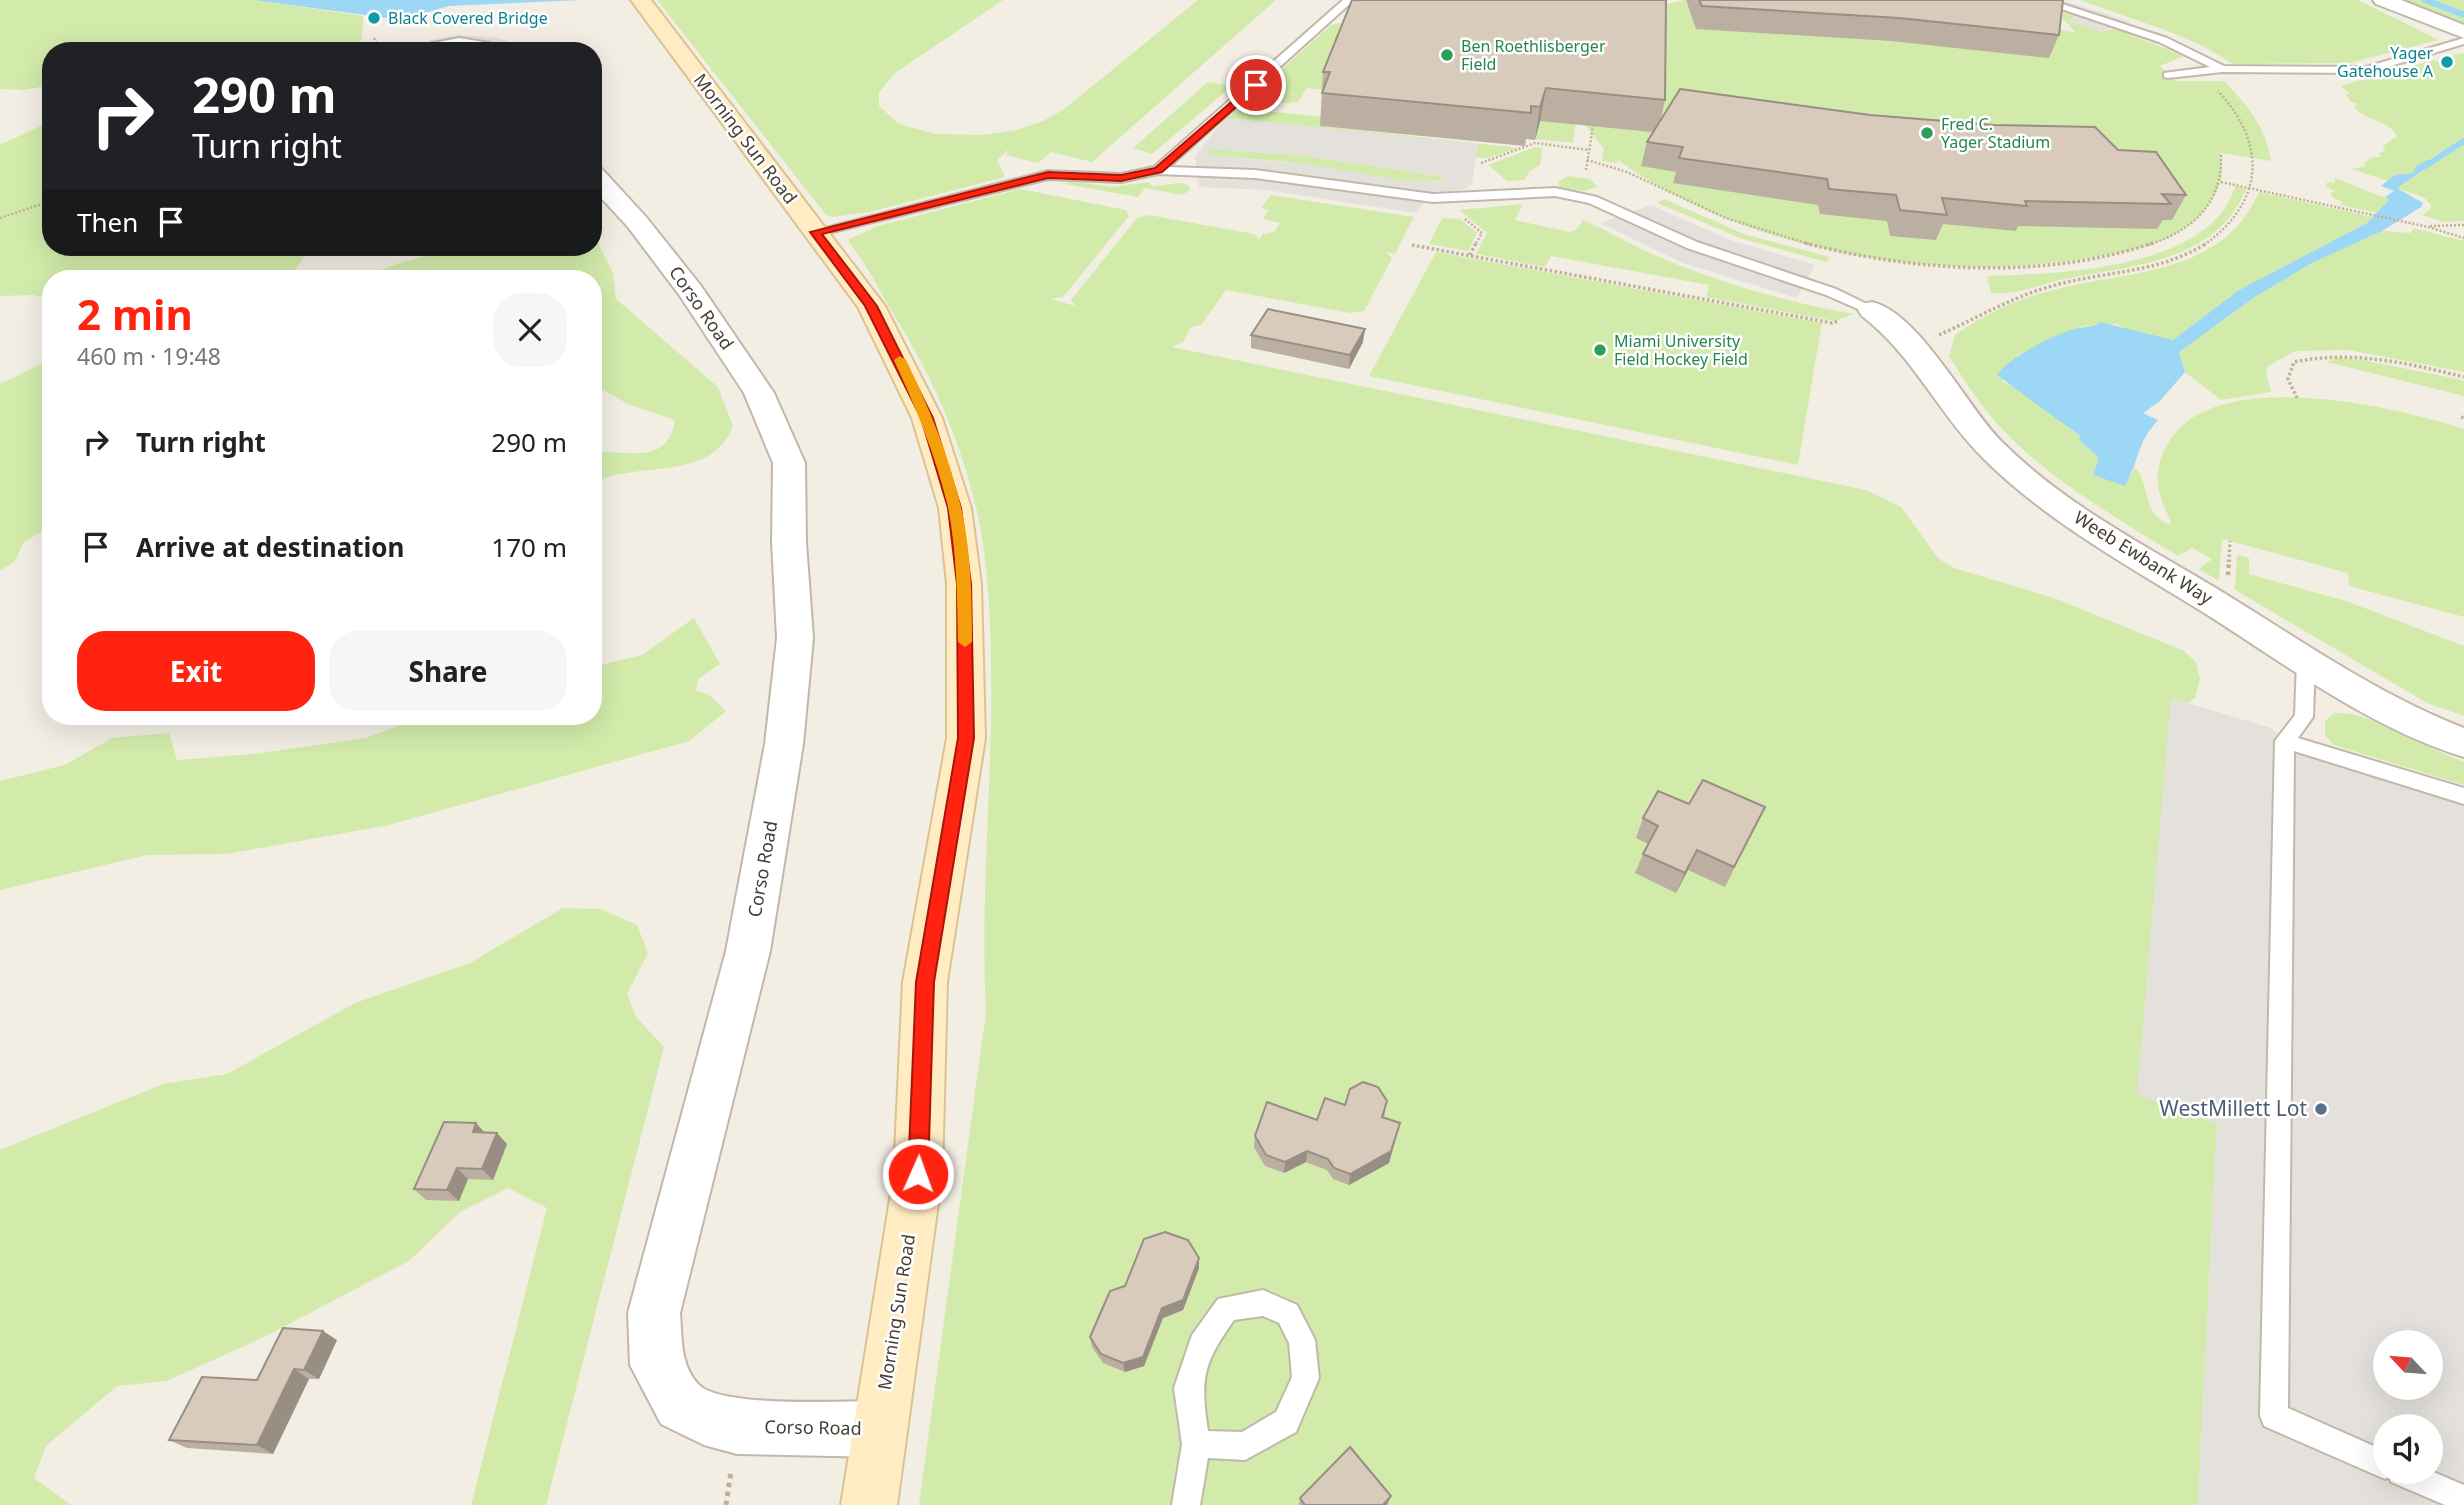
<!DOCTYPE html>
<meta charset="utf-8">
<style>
:root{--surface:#fff;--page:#f6f6f6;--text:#222;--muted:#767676;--accent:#ff2310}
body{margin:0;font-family:"Noto Sans",sans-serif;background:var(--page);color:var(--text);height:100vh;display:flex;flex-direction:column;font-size:26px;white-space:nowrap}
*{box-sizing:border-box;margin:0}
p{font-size:23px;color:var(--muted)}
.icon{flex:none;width:38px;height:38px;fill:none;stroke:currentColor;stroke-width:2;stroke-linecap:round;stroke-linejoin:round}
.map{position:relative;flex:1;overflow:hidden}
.drawer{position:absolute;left:42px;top:270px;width:560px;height:455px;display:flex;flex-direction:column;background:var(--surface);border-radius:28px;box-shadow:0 7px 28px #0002}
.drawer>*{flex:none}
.banner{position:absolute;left:42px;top:42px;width:560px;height:214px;border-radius:28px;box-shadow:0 7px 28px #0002;background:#202124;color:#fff;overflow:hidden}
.needle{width:46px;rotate:296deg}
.tools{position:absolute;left:2373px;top:1330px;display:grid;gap:14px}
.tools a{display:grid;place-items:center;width:70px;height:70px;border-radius:50%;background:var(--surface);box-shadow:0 7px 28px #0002;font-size:35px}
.pin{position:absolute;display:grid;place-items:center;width:60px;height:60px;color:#fff;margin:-30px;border:4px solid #fff;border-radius:50%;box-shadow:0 2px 7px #0007}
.me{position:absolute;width:77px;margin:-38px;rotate:2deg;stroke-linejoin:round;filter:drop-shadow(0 0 5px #0008)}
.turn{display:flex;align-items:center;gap:24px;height:147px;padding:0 35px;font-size:32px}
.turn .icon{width:91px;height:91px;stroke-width:2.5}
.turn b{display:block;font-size:49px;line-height:60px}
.then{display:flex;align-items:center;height:66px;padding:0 35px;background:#0003;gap:14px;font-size:26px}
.round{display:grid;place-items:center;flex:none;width:74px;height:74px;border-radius:28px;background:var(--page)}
.headline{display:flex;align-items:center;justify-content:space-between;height:119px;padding:0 35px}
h1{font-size:42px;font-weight:700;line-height:52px;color:var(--accent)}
.cta{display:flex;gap:14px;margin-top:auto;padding:14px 35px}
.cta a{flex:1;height:80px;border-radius:28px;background:var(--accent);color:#fff;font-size:28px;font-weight:700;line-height:80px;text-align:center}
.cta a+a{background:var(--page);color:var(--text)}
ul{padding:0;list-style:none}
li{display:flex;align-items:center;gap:21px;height:105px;padding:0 35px}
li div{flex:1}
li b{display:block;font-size:26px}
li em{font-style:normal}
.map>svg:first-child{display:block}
.green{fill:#d2ebaa}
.parking{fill:#e4e1dd;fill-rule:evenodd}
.water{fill:#9cd7f5}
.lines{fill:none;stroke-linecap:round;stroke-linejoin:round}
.stream{stroke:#9cd7f5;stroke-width:6}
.service-casing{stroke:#c2b8a9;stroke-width:4}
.minor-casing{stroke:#c2b8a9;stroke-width:4}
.tertiary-casing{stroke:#c2b8a9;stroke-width:4}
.secondary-casing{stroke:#dac293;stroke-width:4}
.path-far3{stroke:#c2b096;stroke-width:2.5;stroke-dasharray:2 2;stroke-linecap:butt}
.path-far2{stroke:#c2b096;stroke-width:3.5;stroke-dasharray:2.5 2.5;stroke-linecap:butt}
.path-far1{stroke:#c2b096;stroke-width:4.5;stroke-dasharray:3.5 3.5;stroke-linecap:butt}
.path{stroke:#c2b096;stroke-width:5;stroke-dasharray:4.5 4.5;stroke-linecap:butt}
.service{fill:#fff;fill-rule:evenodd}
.minor{fill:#fff;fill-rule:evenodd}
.tertiary{fill:#fff;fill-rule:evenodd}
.secondary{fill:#ffecc3;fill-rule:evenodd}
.wall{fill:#bbafa2}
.shaded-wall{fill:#988e84}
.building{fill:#d9cbbc;stroke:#988e84;stroke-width:2}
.route{fill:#ff2310;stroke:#a6170a;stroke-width:2}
.slow{fill:#f59e0b}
.culture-dot{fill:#0f9aa8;stroke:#fff;stroke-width:2.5}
.leisure-dot{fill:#2e9e5b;stroke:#fff;stroke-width:2.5}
.service-dot{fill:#5c6f8a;stroke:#fff;stroke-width:2.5}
.labels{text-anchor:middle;stroke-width:5;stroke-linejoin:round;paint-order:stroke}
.far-culture-label{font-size:16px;fill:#0d838f;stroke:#fff;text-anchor:start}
.far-leisure-label{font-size:16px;fill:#27864d;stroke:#fff;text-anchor:start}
.street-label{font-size:18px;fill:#463e34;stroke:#fff}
.near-service-label{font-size:21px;fill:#4e5e75;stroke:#fff;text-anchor:end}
</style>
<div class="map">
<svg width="2464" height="1505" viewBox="0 0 2464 1505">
<rect width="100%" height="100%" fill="#f3eee4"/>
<g class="green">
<path d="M0,0H254L363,16L362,40L343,51H51V85L23,90L0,89Z"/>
<path d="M657,0H1003L895,73L879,92V106L899,124L936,134L984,135L1016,130L1043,121L1063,110L1198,0H1276L1092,162L1051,152L1038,163L1006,155L1009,149L997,160L1005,177L869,212L832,217L826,215Z"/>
<path d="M1684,0H1928L2076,33L2060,15L2023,0L2076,16L2070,21L2101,31L2116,29L2184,56L2160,66L2175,81H2224C2248,106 2266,127 2271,161L2221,153C2221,162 2224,176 2220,184C2199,237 2145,249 2094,257C1985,276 1875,266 1769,234C1715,217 1664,193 1618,160L1616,163L1602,161L1604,149L1577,114L1573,143L1535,139L1531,112L1663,5Z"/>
<path d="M2079,0H2358L2439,40L2349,63L2233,64L2203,46L2165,30Z"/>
<path d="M2394,0H2464V26Z"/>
<path d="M1340,23L1353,24L1333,91L1306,88L1299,101C1286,106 1264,102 1252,96L1331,25Z"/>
<path d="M2464,53V139L2428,160L2413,173L2395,175L2388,181L2351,169L2366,166L2363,163L2374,157H2381L2379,154L2385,150L2383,146L2397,136C2388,119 2365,122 2354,106L2358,104L2351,102L2346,95L2350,93L2340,86L2434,60L2448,66L2458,64L2445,57Z"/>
<path d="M1208,82L1232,86L1152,154L1133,148Z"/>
<path d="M1244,109L1324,117L1321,126L1519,148L1487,158L1474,157L1477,144L1225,118L1233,111Z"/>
<path d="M51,121V247H323L304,257L289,278H51V299L33,295L0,296V145Z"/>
<path d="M2464,143V221L2444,222L2422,215L2431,209V204L2423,197L2396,188Z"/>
<path d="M1535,147L1542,148L1540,165L1530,171L1524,180L1507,181L1488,165Z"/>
<path d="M1211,149L1300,155L1446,177C1431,192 1328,167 1303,164C1273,160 1242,158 1212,156L1207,153Z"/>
<path d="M1568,176L1590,179L1598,187L1584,191L1560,188L1558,182Z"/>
<path d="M2335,178L2390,200L2377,213L2341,205L2342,202L2333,198L2330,193L2335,191L2326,187L2327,182L2335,183Z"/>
<path d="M1076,182L1112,187L1149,182L1152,186L1182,183L1189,186L1190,190L1182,195L1145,188L1138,197L1060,183Z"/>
<path d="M2235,186L2246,189C2218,260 2135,266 2069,278C2043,283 2017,296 1991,293L1987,276C2056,274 2212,270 2235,186Z"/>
<path d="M1021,189L1126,210L1129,216L1063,297L1051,299L1075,306L1071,300L1137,218L1149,215L1254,234L1259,240L1263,234L1274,232L1280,223L1263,219L1269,210L1261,208L1271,195L1414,217L1395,254L1386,252L1392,258L1364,311L1350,313L1226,290L1201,325L1191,327L1183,342L1172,347L1866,490L1901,507L1938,558L1954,568L2057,599L2184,651L2196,662L2200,679L2195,698L2187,703L2171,699L2217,1124L2198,1505H919L986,1012C978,859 1003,705 984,551C973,468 938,385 894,315C880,292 867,264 849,243V239L878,226Z"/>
<path d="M2259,192L2373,217L2367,223L2239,290L2173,340L2130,331L2116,324L2080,327L2017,356L2002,381L2020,390L2080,437V441L2099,458L2093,474L2125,486L2135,468C2152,485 2140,516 2172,525C2168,515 2161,502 2159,491C2155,473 2160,454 2170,440C2218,365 2396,407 2464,429V617L2349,586L2348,573L2222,539L2219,581L2199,569L2212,559L2192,548L2178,556C2118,519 2053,482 2003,430C1982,408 1965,382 1949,356L1955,335C1986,313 2020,298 2057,289C2132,270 2223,275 2259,192Z"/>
<path d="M1664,199L1744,234L1830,257L1826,262L1743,239L1657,203Z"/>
<path d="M1523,204L1515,220L1570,232L1576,230L1583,220C1609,231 1633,246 1659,257C1722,284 1787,302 1854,314L1835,321L1706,297L1709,285L1551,256L1545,267L1476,254L1487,233L1459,210Z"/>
<path d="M1442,218L1460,219L1477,233L1468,251L1429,244Z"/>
<path d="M2413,228L2464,241V372L2348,350L2295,351L2268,366L2266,373L2271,392L2221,400L2185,372L2179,352L2255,297L2310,264L2382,231L2411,233Z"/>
<path d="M594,235L613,273L616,299L718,387L733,426C712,483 636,460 593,483V452C625,450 668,467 675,420L630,405L593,385V278H362L396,264L451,249L593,247Z"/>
<path d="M1436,252L1822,323L1798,465L1369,376Z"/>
<path d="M2336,358L2363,360L2457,379L2464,381V396L2327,362Z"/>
<path d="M51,359V526L23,543L15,561L0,571V384Z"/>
<path d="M2237,555L2249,558V574L2349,602L2464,646V716L2427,703L2235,590Z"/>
<path d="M694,618L720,664L698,679L696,691L708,694L726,711L689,741L389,825L227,854L147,855L0,890V781L65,765L112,738L169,733L177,760L254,754L366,738L411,721L593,716V670L604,664L642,655Z"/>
<path d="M2334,713C2370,710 2427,749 2464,762V785L2334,745L2325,735V721Z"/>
<path d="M563,908L601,909L637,925L648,953L627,994L636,1017L664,1047L546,1505H471L547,1208L508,1188L460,1212L409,1261L266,1336L167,1381L117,1386L46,1446L34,1478L71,1505H0V1150L163,1084L227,1074L355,1003L470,963Z"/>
</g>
<g class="parking">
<path d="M2061,0L2101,12L2129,22L2101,32L2069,21L2075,16L2059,10Z"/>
<path d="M460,35L494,37L506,40L516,51H432L429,40Z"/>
<path d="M1225,118L1478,144L1472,184L1463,190L1433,192L1416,213L1267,190L1199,187L1195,156ZM1211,149L1300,155L1446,177L1439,182L1405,181L1306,164L1212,156L1207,153Z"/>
<path d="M1651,205L1730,240L1815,265L1797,298L1683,263L1600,223Z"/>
<path d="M2171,698L2271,728L2285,741L2464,796V1505H2198L2217,1124L2137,1094ZM2385,1342H2431V1388H2385ZM2385,1426H2431V1472H2385Z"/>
</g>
<g class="water">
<path d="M254,0H582L449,6L401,20Z"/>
<path d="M2428,160H2438L2397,188L2423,203L2421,207L2382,231L2310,264L2255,297L2179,352L2185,372L2160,401L2143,413L2158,420C2136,444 2140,460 2125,486L2093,475L2099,458L2079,440L2080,436L1997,375C2007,358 2054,335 2074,329C2083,326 2092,329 2100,322L2173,340L2239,290L2367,223L2389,200L2385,197L2394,191L2381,186L2395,175L2413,173L2416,166Z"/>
</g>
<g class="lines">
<g class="stream">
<path d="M2425,0L2464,15"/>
<path d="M2425,166L2464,141"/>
</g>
<g class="service-casing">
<g id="service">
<path d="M1343,0H1354L1169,167L1255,170L1433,194L1555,188L1597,197L1697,242L1836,289L1879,310L1867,313L1826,295L1687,248L1589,203L1555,196L1433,202L1255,178L1158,174L1121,182L1048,179L816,236L810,232L1048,171L1121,174L1154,167Z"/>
<path d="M2035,0H2050L2167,38L2224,66L2366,67L2464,38V44L2367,73L2222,72L2168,78L2164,77V73L2210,67L2159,42Z"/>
<path d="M2306,655L2315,661L2313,717L2298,738L2464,788V804L2294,751L2288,1408L2385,1451V1472L2431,1471L2464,1485V1505H2445L2391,1482L2389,1477L2385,1479L2264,1426L2260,1416L2275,741L2295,715L2297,661Z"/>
<path d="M1263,1290L1297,1305L1315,1340L1319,1378L1296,1432L1245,1460L1208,1458L1200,1505H1172L1182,1444L1174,1388L1192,1335L1218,1299ZM1263,1316L1279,1323L1289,1343L1292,1377L1276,1412L1242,1432L1208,1431C1200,1378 1203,1364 1234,1320Z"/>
</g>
</g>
<g class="minor-casing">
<g id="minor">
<path d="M459,38L490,43L500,51H417L428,44Z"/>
<path d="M593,167L602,169L646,217L701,286L774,393L805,463L806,542L813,638L803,744L770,951L680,1313C682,1338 680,1364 698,1384C719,1408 844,1401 879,1401L898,1410L907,1429L898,1448L879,1457L737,1454L704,1445L661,1424L630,1365L628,1313L726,951L765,744L777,638L772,542L773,463L744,393L680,296L628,227L593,189Z"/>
<path d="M1872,302C1919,313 1966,405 2000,440C2062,503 2144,545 2219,590C2299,639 2376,694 2464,728V757C2370,728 2288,666 2206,614C2130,567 2049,523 1985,460C1939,415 1914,356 1862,316L1858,310L1862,304Z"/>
</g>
</g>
<g class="tertiary-casing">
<path id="tertiary" d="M2373,0H2401L2464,25V38L2376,4Z"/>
</g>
<g class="secondary-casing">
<path id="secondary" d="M631,0H651L885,306L942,418L971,508L981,584L985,738L947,982L942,1174L897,1505H841L894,1174L903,982L947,738V584L939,508L912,418L858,307Z"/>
</g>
<g class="path-far3">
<path d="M374,38L381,51"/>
<path d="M1587,160L1627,172L1726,218L1812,245"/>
<path d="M1481,163L1535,143L1589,150"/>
<path d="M1586,170L1593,126"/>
<path d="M2221,182L2428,227L2464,238"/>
<path d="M0,218L51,201"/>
<path d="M1465,219L1482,233L1475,245"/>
<path d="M2430,226L2464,225"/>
<path d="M2148,245C2194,230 2223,203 2221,153"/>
<path d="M2204,245C2264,202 2268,145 2218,91"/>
</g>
<g class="path-far2">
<path d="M1805,243C1915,272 2044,280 2153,243"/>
<path d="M1412,245L1832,323L1838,321"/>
<path d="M1470,255L1476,243"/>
<path d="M1939,335C1977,318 2012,297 2052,286C2107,270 2155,275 2207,243"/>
<path d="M2297,398L2288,379L2294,362C2353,350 2407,363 2464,377"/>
<path d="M2461,417L2464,418"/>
<path d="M2229,562L2230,541"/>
</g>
<path class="path-far1" d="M2228,575L2229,560"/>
<path class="path" d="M726,1505L731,1471"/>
<use href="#service" class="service"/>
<use href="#minor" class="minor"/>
<use href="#tertiary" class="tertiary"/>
<use href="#secondary" class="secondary"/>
</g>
<g class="wall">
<path d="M1686,0H2063L2059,35L2049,58L1891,41L1696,29Z"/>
<path d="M1337,35L1665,100L1661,118L2118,150L2186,195L2172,220H2163L2157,229L2018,226L2016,231L1943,224L1936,240L1890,236L1887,221L1820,214L1818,205L1673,183L1676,172L1641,166L1647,142L1652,132L1540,121L1535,140L1526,139L1525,146L1320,126L1323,72Z"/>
<path d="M1251,335L1363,342L1349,369L1251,348Z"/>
<path d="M1689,804L1765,807L1725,887L1688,870L1676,893L1635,873L1643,854L1648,844L1636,838L1643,818Z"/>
<path d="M1387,1101L1384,1118L1400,1123L1389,1163L1349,1185L1333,1179L1327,1170L1306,1162L1284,1173L1265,1166L1254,1147L1255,1136L1317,1120L1345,1105Z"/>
<path d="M485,1132L507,1144L493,1180L468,1179L459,1201L426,1200L414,1189Z"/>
<path d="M1199,1258V1268L1183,1310L1163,1318L1144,1366L1125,1372L1103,1363L1092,1347L1090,1337L1125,1286Z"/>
<path d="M337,1340L319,1379H309L273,1454L187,1448L169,1440Z"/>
<path d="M1300,1498L1388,1503L1387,1505H1299Z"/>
</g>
<g class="shaded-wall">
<path d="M1546,88L1540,121L1535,140L1540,107Z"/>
<path d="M1365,329L1363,342L1349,369L1350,355Z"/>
<path d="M1697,850L1688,870L1676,893L1685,873Z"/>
<path d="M476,1123L486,1134L473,1132Z"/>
<path d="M1400,1123L1389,1163L1349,1185L1350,1174Z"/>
<path d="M497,1133L507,1144L493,1180L482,1169Z"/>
<path d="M1307,1151L1306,1162L1284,1173L1285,1162Z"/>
<path d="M457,1168L468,1179L459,1201L447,1190Z"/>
<path d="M1199,1258V1268L1183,1310L1163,1318L1144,1366L1125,1372L1123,1363L1162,1308Z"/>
<path d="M323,1331L337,1340L319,1379L304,1370Z"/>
<path d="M294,1369L309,1379L273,1454L257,1445Z"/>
<path d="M1391,1496L1387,1505H1383Z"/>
</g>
<g class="building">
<path d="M1352,0H1666L1665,100L1546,88L1540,107L1531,106V113L1322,93L1330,72H1323Z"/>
<path d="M1699,0H2063L2059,35L1899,18L1702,6Z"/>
<path d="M1680,89L1870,115L1994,125L2095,127L2118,150L2156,152L2186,195L2162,194L2171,204L2025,201L2027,206L1942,198L1947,215L1900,210L1896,195L1829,189L1827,179L1679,158L1683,147L1647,142Z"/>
<path d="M1268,309L1365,329L1350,355L1251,335Z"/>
<path d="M1703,780L1765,807L1734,867L1697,850L1685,873L1643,854L1658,826L1643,818L1658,791L1689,804Z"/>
<path d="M1363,1082L1378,1087L1387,1101L1382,1117L1400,1123L1391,1151L1350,1174L1334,1168L1328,1159L1307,1151L1285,1162L1266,1155L1255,1136L1267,1102L1317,1120L1325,1098L1345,1105L1350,1089Z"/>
<path d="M444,1122L476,1123L473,1132L497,1133L482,1169L457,1168L447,1190L414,1189Z"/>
<path d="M1165,1232L1188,1240L1199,1258L1183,1300L1162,1308L1143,1357L1123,1363L1101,1354L1090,1337L1110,1291L1125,1286L1144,1239Z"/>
<path d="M283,1328L323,1331L304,1370L294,1369L257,1445L169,1440L202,1377L257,1380Z"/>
<path d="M1350,1447L1391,1496L1383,1505H1305L1300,1498Z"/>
</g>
<path class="route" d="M1253,83L1261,85L1162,172L1121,181L1048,178L822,234L877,306L933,418L961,508L971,584L974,738L934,982L928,1174L925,1181L918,1183L911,1181L908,1174L916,982L958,738L957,584L948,508L921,418L865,306L810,232L1048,172L1121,175L1155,168Z"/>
<path class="slow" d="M900,356L906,360C929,407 949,456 961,507C971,551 972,597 972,642L965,647L958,642C957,597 957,551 948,507C936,456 916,408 894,360Z"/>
<g class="culture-dot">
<circle cx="374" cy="18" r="7"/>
<circle cx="2447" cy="62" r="7"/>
</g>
<g class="leisure-dot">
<circle cx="1447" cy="55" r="7"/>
<circle cx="1927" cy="133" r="7"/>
<circle cx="1600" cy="350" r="7"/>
</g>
<circle class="service-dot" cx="2321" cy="1109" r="7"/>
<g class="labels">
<g class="far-culture-label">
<text x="388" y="24">Black Covered Bridge</text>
<text x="2433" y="59" text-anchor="end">Yager<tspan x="2433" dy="18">Gatehouse A</tspan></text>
</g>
<g class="far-leisure-label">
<text x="1461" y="52">Ben Roethlisberger<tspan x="1461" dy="18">Field</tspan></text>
<text x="1941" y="130">Fred C.<tspan x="1941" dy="18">Yager Stadium</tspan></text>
<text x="1614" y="347">Miami University<tspan x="1614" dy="18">Field Hockey Field</tspan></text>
</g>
<g class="street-label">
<text transform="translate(745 139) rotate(53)" y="6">Morning Sun Road</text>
<text transform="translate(701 308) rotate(55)" y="6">Corso Road</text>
<text transform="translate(2143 558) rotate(32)" y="6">Weeb Ewbank Way</text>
<text transform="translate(763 869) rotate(-80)" y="6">Corso Road</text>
<text transform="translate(897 1312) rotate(-81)" y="6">Morning Sun Road</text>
<text transform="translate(813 1428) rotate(1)" y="6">Corso Road</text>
</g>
<g class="near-service-label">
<text x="2307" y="1116">WestMillett Lot</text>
</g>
</g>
</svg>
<div class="tools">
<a><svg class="needle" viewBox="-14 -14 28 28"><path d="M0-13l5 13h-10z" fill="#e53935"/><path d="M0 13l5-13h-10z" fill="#767676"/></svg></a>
<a><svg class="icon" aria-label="sound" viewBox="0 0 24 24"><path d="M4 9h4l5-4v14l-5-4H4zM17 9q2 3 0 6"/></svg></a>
</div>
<div class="pin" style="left:1256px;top:85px;background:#d93025"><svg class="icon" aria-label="arrive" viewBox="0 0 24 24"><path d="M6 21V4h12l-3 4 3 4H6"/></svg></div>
<svg class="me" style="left:918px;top:1174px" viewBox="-20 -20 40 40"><circle r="17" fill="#ff2310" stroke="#fff" stroke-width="3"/><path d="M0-11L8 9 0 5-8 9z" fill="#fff"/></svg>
<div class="banner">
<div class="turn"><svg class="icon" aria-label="right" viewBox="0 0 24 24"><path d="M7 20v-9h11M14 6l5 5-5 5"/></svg><div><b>290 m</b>Turn right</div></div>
<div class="then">Then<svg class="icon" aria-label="arrive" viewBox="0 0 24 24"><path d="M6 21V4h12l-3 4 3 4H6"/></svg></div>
</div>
<section class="drawer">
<div class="headline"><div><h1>2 min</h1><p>460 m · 19:48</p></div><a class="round"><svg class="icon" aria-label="close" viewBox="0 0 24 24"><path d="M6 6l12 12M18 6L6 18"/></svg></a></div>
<ul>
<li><svg class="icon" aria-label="right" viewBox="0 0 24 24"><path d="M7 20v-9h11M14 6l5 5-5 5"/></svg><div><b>Turn right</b></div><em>290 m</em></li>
<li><svg class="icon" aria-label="arrive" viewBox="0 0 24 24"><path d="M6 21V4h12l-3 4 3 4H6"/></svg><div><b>Arrive at destination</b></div><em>170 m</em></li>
</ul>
<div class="cta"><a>Exit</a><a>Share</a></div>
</section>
</div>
